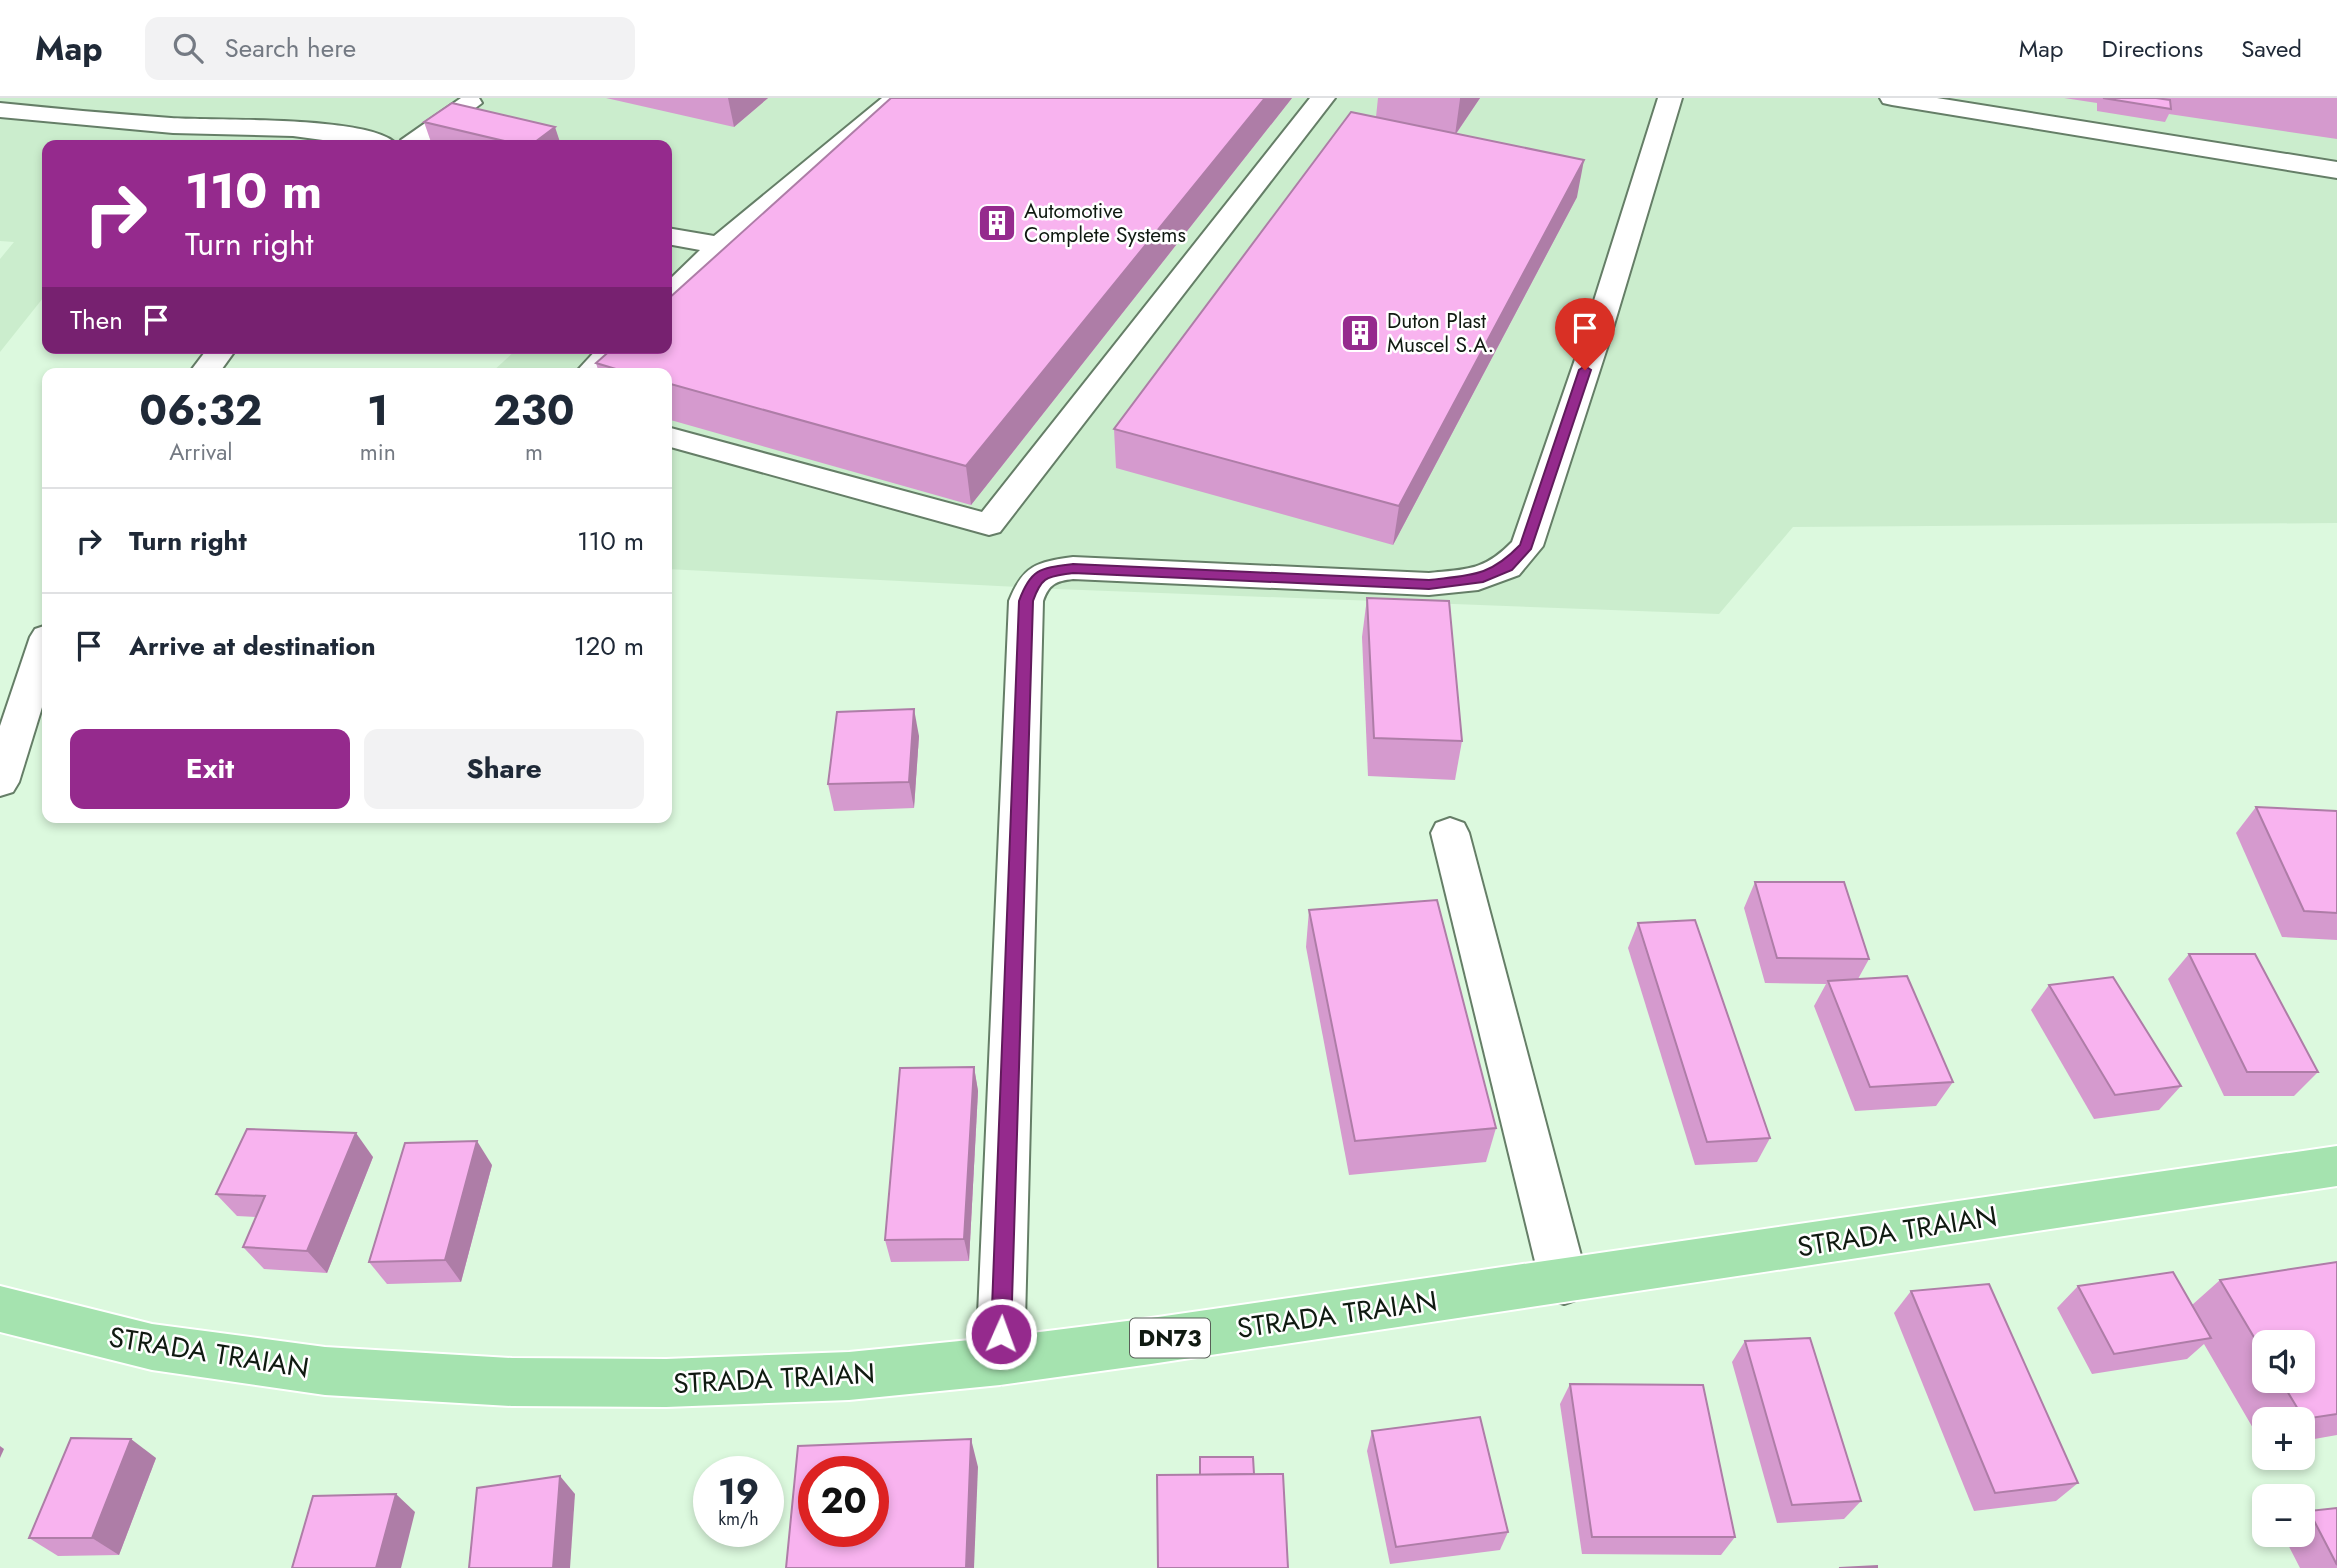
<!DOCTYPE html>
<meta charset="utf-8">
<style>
:root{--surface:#fff;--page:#f2f2f3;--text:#1f2937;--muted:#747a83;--line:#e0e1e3;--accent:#952a8d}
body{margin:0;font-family:Jost,sans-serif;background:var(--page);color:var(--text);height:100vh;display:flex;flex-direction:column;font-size:26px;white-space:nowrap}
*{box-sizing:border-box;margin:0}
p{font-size:23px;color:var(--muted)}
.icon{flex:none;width:38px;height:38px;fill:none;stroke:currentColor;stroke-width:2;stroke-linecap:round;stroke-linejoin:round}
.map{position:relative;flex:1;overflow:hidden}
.sheet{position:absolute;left:42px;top:270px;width:630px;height:455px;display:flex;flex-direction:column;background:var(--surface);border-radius:14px;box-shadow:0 4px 10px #0003}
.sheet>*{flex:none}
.top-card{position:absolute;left:42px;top:42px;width:630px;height:214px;border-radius:14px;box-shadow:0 4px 10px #0003;background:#952a8d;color:#fff;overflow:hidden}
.fabs{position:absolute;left:2252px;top:1232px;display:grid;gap:14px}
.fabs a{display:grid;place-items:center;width:63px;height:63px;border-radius:14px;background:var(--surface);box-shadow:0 4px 10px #0003;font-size:35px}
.speed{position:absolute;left:693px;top:1358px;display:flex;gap:14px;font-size:35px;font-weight:700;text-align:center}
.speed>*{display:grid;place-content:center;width:91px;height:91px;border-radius:50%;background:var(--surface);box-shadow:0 4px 10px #0003;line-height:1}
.speed small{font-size:18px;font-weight:400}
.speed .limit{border:10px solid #d22;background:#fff;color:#111}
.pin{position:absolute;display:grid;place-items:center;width:60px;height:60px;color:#fff;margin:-72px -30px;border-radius:50% 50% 50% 0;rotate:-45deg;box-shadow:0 0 7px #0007}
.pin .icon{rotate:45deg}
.me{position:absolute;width:77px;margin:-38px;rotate:2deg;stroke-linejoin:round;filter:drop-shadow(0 0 5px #0008)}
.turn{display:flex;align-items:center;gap:24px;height:147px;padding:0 28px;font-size:32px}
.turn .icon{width:91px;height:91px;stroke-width:2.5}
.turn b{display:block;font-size:49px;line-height:60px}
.then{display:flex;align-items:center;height:66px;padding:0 28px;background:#0003;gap:14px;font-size:26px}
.eta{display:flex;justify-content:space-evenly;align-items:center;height:119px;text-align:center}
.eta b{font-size:42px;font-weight:700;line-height:49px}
.primary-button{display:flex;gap:14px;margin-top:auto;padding:14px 28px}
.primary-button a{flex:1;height:80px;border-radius:14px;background:var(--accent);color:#fff;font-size:28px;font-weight:700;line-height:80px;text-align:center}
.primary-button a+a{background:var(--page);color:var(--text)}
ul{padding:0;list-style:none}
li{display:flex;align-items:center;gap:21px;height:105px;padding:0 28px;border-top:2px solid var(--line)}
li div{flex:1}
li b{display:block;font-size:26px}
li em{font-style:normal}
header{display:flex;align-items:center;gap:42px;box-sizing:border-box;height:98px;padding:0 35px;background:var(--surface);border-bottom:2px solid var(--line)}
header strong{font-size:33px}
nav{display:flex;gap:38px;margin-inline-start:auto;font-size:24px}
.search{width:490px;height:63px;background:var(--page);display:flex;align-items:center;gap:18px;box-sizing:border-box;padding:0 24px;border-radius:14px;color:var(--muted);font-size:26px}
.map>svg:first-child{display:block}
.built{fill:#cbedcd}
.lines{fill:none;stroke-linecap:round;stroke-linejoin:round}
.minor-casing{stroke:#657e67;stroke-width:4}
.major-casing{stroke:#fff;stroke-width:4}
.minor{fill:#fff;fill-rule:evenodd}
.major{fill:#a5e3af;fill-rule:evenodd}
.wall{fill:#d59ace;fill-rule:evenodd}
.shaded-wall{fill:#ae7da7}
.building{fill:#f8b3ef;stroke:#ae7da7;stroke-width:2;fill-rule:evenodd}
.route{fill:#952a8d;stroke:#611b5c;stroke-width:2}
.labels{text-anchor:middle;stroke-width:5;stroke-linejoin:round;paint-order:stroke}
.far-poi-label{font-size:21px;fill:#101a11;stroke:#fff;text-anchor:start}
.shield{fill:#fff;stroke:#585f58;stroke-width:2}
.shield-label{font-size:23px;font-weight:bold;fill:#101a11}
.near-street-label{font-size:28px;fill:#101a11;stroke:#fff}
</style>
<header>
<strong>Map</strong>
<div class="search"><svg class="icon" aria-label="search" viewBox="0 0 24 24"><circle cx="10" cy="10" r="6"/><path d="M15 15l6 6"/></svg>Search here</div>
<nav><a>Map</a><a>Directions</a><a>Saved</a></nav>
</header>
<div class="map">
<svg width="2337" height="1470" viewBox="0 0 2337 1470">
<rect width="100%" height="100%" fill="#dcf9de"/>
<path class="built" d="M0,0H2337V425L1793,429L1719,516L1056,491L667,471V275H491L518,250H667V47H47V195L0,254V161L14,144L0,143Z"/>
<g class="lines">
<g class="minor-casing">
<g id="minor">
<path d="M461,0H479L482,5L426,47H398L401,42Z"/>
<path d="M882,0H909L730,153L677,206L667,208V184L700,152L667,146V130L714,138Z"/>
<path d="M1310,0H1335L1000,434L989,437L667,348V329L982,414Z"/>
<path d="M1658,0H1682L1608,247L1543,448L1519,477L1478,492L1429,497L1073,481C1056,483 1049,486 1043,503L1024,1263L1017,1280L1000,1287L983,1280L976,1263L1009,503C1023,467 1037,464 1073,459L1429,475C1467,471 1484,473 1512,444L1580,247Z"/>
<path d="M1880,0H1937L2337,64V80L1892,7L1883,5Z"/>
<path d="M0,5C57,11 114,16 171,20C211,23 376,17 397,47H360L293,38L173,35L0,19Z"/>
<path d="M208,250H237L219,275H189Z"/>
<path d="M598,250H629L607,275H575Z"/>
<path d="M47,527V593L19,684L13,694L0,698V628L30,539L35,531Z"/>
<path d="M1450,720L1464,725L1469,735L1588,1184L1581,1200L1564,1206L1547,1200L1540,1184L1431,735L1436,725Z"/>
</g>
</g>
<g class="major-casing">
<path id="major" d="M2337,1048V1088L1151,1266L1000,1287L849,1302L666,1309L512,1308L325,1297L152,1272L0,1234V1188L152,1226L325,1249L512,1260L666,1261L849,1254L1000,1239L1151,1220Z"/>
</g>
<use href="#minor" class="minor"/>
<use href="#major" class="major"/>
</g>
<g class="wall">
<path d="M606,0H768L734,29Z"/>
<path d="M1292,0L971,407L667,321V275H599L596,265Z"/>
<path d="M1378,0H1480L1456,36L1577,99L1393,447L1116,370L1114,331L1376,19Z"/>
<path d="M2064,0H2337V41L2169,16L2165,24L2097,13V5Z"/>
<path d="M424,24L561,47H432Z"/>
<path d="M1367,500L1462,643L1455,682L1368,678L1362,539Z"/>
<path d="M919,638L914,710L834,713L828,686Z"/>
<path d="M2256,709L2337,713V842L2282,839L2236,735Z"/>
<path d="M1755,784L1869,861L1858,881L1953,984L1936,1008L1855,1013L1814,908L1826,886L1765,885L1744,810Z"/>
<path d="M1309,812L1496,1030L1486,1064L1349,1077L1306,849Z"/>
<path d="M1638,825L1770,1040L1757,1064L1695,1067L1628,850Z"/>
<path d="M2189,856L2318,974L2294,998H2224L2168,881Z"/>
<path d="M2049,887L2181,988L2159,1012L2094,1021L2031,912Z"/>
<path d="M974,969L978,993L969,1163L891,1164L885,1142Z"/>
<path d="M373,1059L327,1175L264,1171L243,1149L256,1119L237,1118L216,1096Z"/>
<path d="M492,1067L461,1184L387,1186L369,1164Z"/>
<path d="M2337,1164V1337L2303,1343V1321H2264V1349L2204,1246L2187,1261L2092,1276L2057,1210L2078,1188L2192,1207L2220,1182ZM2264,1244L2303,1283H2264Z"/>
<path d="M1911,1193L2078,1385L2056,1403L1974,1413L1894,1215Z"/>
<path d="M1745,1243L1861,1403L1844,1421L1777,1425L1732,1264Z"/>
<path d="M1570,1286L1735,1439L1721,1457L1582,1456L1560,1306Z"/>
<path d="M1372,1333L1508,1434L1500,1452L1390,1466L1367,1353Z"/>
<path d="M156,1360L119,1457L58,1458L29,1440Z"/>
<path d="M2337,1410V1470H2300L2283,1437H2303V1416L2309,1413Z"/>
</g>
<g class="shaded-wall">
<path d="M728,0H768L734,29Z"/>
<path d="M1265,0H1292L971,407L966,368Z"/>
<path d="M1460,0H1480L1455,37L1460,1Z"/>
<path d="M555,29L561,47H531Z"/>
<path d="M1584,62L1577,99L1393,447L1399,408Z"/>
<path d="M914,611L919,638L914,710L909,684Z"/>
<path d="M974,969L978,993L969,1163L964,1141Z"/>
<path d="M356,1035L373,1059L327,1175L307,1153Z"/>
<path d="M477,1043L492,1067L461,1184L445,1162Z"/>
<path d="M131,1341L156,1360L119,1457L92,1440Z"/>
<path d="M971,1341L978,1369L974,1470H966Z"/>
<path d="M0,1348L4,1351L0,1360Z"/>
<path d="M560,1378L575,1396L570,1470H553Z"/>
<path d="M396,1396L415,1414L401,1470H376Z"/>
</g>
<g class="building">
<path d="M891,0H1265L966,368L667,285V275H629L596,265L613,250H667V202Z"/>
<path d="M2103,0H2156L2170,2L2171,11Z"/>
<path d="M452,5L555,29L531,47H521L424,24Z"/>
<path d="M1351,14L1584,62L1399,408L1114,331Z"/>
<path d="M1367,500L1449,503L1462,643L1374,640Z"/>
<path d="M914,611L909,684L828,686L837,614Z"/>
<path d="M2256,709L2337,713V815L2304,813Z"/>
<path d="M1755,784H1844L1869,861L1777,860Z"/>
<path d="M1437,802L1496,1030L1355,1043L1309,812Z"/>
<path d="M1695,822L1770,1040L1707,1044L1638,825Z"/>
<path d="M2189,856H2255L2318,974H2247Z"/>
<path d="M1907,878L1953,984L1870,989L1828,883Z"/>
<path d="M2113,879L2181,988L2115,997L2049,887Z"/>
<path d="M974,969L964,1141L885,1142L900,970Z"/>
<path d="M247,1031L356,1035L307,1153L243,1149L265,1098L216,1096Z"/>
<path d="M477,1043L445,1162L369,1164L405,1045Z"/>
<path d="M2337,1164V1316L2304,1321L2281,1283H2303V1244H2264V1256L2220,1182Z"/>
<path d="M2173,1174L2211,1240L2114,1256L2078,1188Z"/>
<path d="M1989,1186L2078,1385L1995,1395L1911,1193Z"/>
<path d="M1810,1240L1861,1403L1792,1407L1745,1243Z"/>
<path d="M1570,1286L1703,1287L1735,1439H1592Z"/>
<path d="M1480,1319L1508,1434L1396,1449L1372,1333Z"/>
<path d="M71,1340L131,1341L92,1440H29Z"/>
<path d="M971,1341L966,1470H786L798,1348ZM814,1374H873V1433H814Z"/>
<path d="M1200,1359H1253L1254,1376L1200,1377Z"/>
<path d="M1283,1376L1288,1470H1158L1157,1377Z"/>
<path d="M560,1378L553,1470H469L477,1390Z"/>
<path d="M396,1396L376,1470H292L313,1398Z"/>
<path d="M2337,1410V1467L2309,1413Z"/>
<path d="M1877,1468V1470H1839Z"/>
</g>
<path class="route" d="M1585,268L1591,272L1531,451L1512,472L1483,484L1429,491L1073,475C1048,479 1042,477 1033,503L1011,1236L1008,1243L1001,1246L994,1243L991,1236L1019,503C1031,470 1041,470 1073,466L1429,482C1471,477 1489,479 1520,447L1579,272Z"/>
<defs>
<g id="building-square" transform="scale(2.0125)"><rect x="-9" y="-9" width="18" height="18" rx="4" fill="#952a8d" stroke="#fff"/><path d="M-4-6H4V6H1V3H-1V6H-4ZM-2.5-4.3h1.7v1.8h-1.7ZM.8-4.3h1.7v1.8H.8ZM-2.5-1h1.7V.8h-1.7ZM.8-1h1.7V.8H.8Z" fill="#fff"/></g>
</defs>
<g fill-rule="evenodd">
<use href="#building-square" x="997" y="125"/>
<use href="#building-square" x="1360" y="235"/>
</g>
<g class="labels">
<g class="far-poi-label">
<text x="1024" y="120">Automotive<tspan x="1024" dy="24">Complete Systems</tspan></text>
<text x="1387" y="230">Duton Plast<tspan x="1387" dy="24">Muscel S.A.</tspan></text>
</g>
<rect class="shield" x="1130" y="1220.5" width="80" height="39" rx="5"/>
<g class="shield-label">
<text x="1170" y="1248">DN73</text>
</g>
<g class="near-street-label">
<text transform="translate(1897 1133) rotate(-9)" y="10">STRADA TRAIAN</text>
<text transform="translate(1337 1216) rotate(-8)" y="10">STRADA TRAIAN</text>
<text transform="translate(209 1254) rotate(9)" y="10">STRADA TRAIAN</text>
<text transform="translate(774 1280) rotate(-3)" y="10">STRADA TRAIAN</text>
</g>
</g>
</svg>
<div class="fabs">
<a><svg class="icon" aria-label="sound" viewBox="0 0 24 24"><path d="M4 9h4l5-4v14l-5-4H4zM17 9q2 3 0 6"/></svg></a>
<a>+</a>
<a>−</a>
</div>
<div class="speed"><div>19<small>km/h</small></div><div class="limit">20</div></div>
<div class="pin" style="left:1585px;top:272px;background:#d93025"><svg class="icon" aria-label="arrive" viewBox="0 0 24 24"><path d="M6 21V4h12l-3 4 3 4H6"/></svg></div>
<svg class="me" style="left:1001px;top:1236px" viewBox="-20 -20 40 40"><circle r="17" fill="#952a8d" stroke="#fff" stroke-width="3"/><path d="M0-11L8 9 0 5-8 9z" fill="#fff"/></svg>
<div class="top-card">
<div class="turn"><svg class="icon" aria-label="right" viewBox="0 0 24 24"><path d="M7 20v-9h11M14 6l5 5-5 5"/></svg><div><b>110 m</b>Turn right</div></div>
<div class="then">Then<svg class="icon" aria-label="arrive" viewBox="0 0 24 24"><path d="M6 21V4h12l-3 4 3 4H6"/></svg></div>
</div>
<section class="sheet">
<div class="eta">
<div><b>06:32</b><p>Arrival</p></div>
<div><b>1</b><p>min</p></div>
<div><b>230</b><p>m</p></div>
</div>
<ul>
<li><svg class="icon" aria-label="right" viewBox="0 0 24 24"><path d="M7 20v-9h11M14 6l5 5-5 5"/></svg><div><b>Turn right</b></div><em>110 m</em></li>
<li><svg class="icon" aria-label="arrive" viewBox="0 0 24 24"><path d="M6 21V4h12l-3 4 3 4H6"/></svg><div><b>Arrive at destination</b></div><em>120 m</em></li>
</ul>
<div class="primary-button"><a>Exit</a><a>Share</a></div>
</section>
</div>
